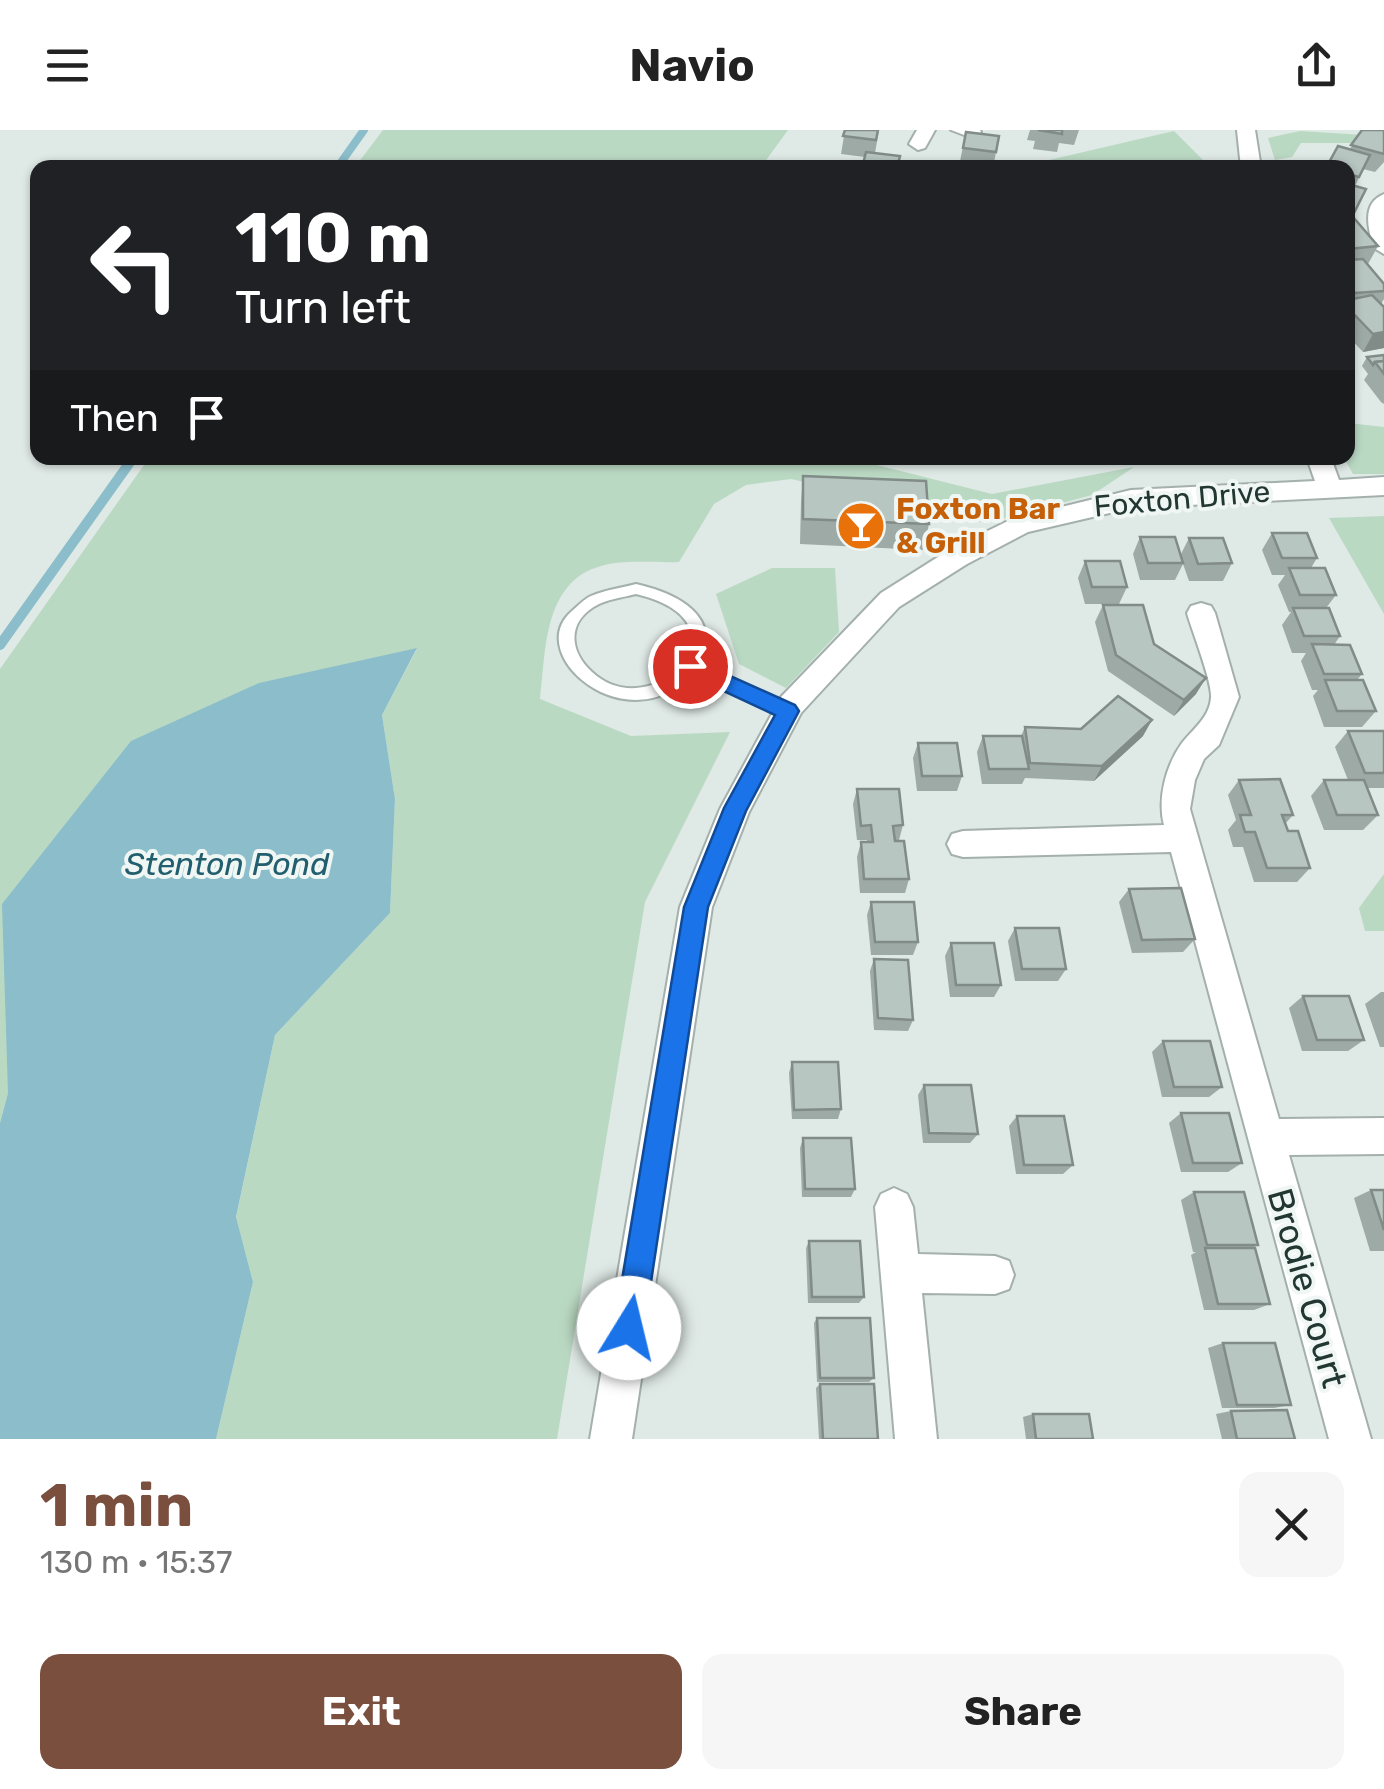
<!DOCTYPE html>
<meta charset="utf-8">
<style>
:root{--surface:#fff;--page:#f6f6f6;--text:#222;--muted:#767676;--accent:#7a4f3e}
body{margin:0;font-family:Rubik,sans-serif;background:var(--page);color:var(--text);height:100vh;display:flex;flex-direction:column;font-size:38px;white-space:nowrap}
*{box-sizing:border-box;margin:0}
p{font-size:32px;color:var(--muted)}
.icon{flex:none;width:55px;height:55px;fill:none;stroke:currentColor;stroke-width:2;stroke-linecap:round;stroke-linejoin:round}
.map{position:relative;height:1309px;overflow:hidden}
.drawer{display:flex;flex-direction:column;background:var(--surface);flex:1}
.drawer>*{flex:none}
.top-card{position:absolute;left:30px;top:30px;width:1325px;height:305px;border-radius:20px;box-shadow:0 2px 8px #0004;background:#202124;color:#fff;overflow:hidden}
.pin{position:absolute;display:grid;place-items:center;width:85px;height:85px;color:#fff;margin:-42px;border:5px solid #fff;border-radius:50%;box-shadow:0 2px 10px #0007}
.me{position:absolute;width:110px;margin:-55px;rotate:9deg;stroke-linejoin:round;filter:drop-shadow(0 0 8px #0008)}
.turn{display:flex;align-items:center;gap:35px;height:210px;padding:0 40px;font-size:45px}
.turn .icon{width:130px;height:130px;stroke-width:2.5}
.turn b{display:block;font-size:70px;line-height:85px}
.then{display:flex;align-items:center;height:95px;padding:0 40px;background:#0003;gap:20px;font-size:38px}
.round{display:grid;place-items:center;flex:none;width:105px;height:105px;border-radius:20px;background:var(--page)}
.head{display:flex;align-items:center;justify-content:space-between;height:170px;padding:0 40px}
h1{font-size:60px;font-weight:700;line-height:75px;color:var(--accent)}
.primary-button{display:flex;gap:20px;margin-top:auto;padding:20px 40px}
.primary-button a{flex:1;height:115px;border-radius:20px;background:var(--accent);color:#fff;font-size:40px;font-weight:700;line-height:115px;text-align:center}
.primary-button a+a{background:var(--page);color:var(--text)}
header{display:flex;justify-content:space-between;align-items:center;height:130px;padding:0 40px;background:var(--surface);font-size:45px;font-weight:700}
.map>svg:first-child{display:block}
.green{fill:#bad9c3}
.water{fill:#8bbeca}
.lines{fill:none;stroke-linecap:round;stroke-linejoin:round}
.stream-far1{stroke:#8bbeca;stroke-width:8}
.stream{stroke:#8bbeca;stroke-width:10}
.lane-casing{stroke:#a3b0ac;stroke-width:4}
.street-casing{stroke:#a3b0ac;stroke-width:4}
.lane{fill:#fff;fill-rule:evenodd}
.street{fill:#fff;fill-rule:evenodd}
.wall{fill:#9eaaa6}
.shaded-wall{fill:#818b87}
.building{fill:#b8c6c1;stroke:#818b87;stroke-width:2.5}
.route{fill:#1a73e8;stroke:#114b97;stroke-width:2.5}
.labels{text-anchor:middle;stroke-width:8;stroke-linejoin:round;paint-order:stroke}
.street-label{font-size:30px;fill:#223732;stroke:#eff6f3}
.food-label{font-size:30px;font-weight:bold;fill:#c56008;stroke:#eff6f3;text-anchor:start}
.water-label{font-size:32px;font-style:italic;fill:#215e6e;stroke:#eff6f3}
.near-street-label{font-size:35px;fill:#223732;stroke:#eff6f3}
</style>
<header><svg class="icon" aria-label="menu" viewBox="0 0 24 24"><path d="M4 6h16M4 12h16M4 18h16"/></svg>Navio<svg class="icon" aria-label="share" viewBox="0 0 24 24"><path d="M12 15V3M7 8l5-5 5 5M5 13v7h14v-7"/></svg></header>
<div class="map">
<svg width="1384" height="1309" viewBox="0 0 1384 1309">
<rect width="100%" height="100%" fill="#dfe9e5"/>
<g class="green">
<path d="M383,0H788L761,37H355Z"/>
<path d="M1174,1L1205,32L1183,38L1019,37Z"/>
<path d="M1300,1L1364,5L1368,13H1301L1292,27L1275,30L1268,8Z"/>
<path d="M1348,293L1384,297V344H1353L1344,328H1348Z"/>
<path d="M149,328H849L992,364L1134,337L1092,365L986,393L791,349L746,355L714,374L679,432C656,433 624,429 601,436C543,452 546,521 540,569L631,606L730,602L645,772L557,1309H216L253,1152L236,1088L275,905L390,783L395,669L382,585L417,519L8,963L0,993V539Z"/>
<path d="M1384,386V484L1329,388Z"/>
<path d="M772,438H835L839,502L786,558L739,534L716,464Z"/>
<path d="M1384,744V801H1365L1359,778Z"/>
</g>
<path class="water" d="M417,518L382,585L395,669L390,783L275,905L236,1087L253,1152L216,1309H0V993L8,963L2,774L131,611L259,553Z"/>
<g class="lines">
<path class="stream-far1" d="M337,38L364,0"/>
<path class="stream" d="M0,515L133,328"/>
<g class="lane-casing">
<path id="lane" d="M636,454C676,463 725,486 698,535L793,577L795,581L793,585H783L691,544C629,614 521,525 572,481C578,476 584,469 591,466C605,460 621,458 636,454ZM636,464C758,493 652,598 592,542C568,520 567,490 599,474C610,469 624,467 636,464Z"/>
</g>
<g class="street-casing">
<g id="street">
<path d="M917,0H935L925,18L918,20L909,14Z"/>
<path d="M951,0H980L981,2L972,8Z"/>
<path d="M1237,0H1255L1261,38H1241Z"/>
<path d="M1384,64V124L1374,118C1368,99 1361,73 1384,64Z"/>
<path d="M1307,328H1331L1339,350L1384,347V365L1131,378L1028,402L967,434L899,477L801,583L749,682L712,777L632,1309H590L680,777L720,679L781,567L881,463L949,420L1012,389L1131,360L1315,351Z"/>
<path d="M1201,473L1211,476L1215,483L1239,567L1219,615L1204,629L1195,650L1190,679L1279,989L1384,988V1024L1289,1025L1371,1309H1329L1171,722L963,727L952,724L947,714L952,704L963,701L1164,695C1157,669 1166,635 1182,613C1193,599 1210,587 1211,567C1212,551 1192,501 1187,483L1191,476Z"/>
<path d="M894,1058L907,1064L913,1077L918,1124L995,1126L1009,1131L1014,1145L1009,1159L995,1164L922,1163L937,1309H895L875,1077L881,1064Z"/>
</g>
</g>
<use href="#lane" class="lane"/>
<use href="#street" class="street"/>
</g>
<g class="wall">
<path d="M845,0H879L875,23L900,26L898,38H862L865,27L841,24Z"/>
<path d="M1030,0H1079L1074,15L1059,13L1057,22L1033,19L1035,11L1027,10Z"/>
<path d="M1362,0H1384V32L1375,42L1363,39L1355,56L1366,59L1352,87L1378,116L1368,134L1384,154V169L1381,174L1384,218L1363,222L1348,206V38L1350,19Z"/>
<path d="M966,2L999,6L993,38L959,36Z"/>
<path d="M1384,225V274L1381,272L1364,250L1368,244L1362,236L1367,227Z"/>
<path d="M995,328H1015L1013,333Z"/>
<path d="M1070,328H1100L1071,330Z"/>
<path d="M803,346L929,394L923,420L800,414L801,372Z"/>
<path d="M1272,403L1317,428L1311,438L1336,465L1326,478L1340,506L1334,515L1362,544L1357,550L1376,581L1362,597H1324L1313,566L1318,560H1312L1301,531L1306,523H1292L1282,495L1291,482H1289L1278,455L1285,445H1272L1262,420Z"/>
<path d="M1140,407L1181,424L1189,408L1232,433L1223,451H1189L1183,434L1175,450H1140L1133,424Z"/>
<path d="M1085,431L1127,457L1119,474H1085L1078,448Z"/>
<path d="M1103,475L1154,514L1196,564L1174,586L1108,541L1095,492Z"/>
<path d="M1025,597L1143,606L1094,651L1025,648L1022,654H982L977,622L983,606H1021Z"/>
<path d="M1348,601H1384V658H1367L1378,685L1363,700H1324L1311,666L1324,650H1348L1335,617Z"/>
<path d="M918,613L962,646L957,661H917L913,628Z"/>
<path d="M1239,650L1293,685L1285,694L1288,701L1310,738L1297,752H1254L1243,717H1233L1228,700L1236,690L1228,665Z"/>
<path d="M857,659L903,695L899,710H895L909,749L905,763H860L857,727L861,712H867V710H857L853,674Z"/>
<path d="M1129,759L1195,809L1183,822L1132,823L1119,772Z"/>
<path d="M871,772L918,812L913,825H871L867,785Z"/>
<path d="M1015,798L1066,839L1058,851H1015L1008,811Z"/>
<path d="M951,813L1001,855L994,867H950L945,826Z"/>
<path d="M874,829L913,890L908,901L874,900L870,841Z"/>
<path d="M1381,862H1384V917H1380L1365,874Z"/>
<path d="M1303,866L1364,910L1348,921H1302L1289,878Z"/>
<path d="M1163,911L1222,957L1209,967H1162L1152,922Z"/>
<path d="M792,932L841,979L838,989H792L789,943Z"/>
<path d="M924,955L978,1004L970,1013H923L918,965Z"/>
<path d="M1181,983L1242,1033L1228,1042H1181L1169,993Z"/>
<path d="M1017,986L1073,1035L1063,1044H1016L1009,996Z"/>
<path d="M803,1008L855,1059L851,1067H802L800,1018Z"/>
<path d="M1371,1060H1384V1121H1370L1354,1068Z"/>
<path d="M1194,1062L1258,1115L1252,1118L1270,1174L1254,1180H1204L1191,1125L1196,1122H1193L1181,1070Z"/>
<path d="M809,1111L864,1167L859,1173H808L806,1118Z"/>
<path d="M817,1188L874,1248L869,1252H817L814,1193Z"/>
<path d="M1223,1213L1291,1275L1274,1278H1222L1208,1218Z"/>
<path d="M820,1254L878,1309H819L816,1258Z"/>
<path d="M1231,1281L1295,1309H1222L1216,1284Z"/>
<path d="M1033,1284L1093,1309H1026L1023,1287Z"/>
</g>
<g class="shaded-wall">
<path d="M1384,202V218L1363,222L1373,204Z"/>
<path d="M1206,548L1196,564L1174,586L1184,570Z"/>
<path d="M1152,590L1143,606L1094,651L1102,636Z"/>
</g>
<g class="building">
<path d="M845,0H878L876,10L843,6Z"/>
<path d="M1038,0H1062V4Z"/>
<path d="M1362,0H1384V24L1351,15Z"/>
<path d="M966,2L999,6L996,22L963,18Z"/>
<path d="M1338,16L1370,25L1359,47L1348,44V38H1326Z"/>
<path d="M866,22L900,26L897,38H862Z"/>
<path d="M1209,34L1226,35V38H1210Z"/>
<path d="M1348,54L1366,59L1354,83L1348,81Z"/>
<path d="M1348,87H1353L1378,116L1348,119Z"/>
<path d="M1363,129L1384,154V161L1355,163L1348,154V130Z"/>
<path d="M1372,165L1384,177V202L1373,204L1348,178V170Z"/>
<path d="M1384,225V231L1375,232L1373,235L1367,227Z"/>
<path d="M1384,231V244L1375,232Z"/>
<path d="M803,346L926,351L929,394L803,389Z"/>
<path d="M1272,403H1307L1317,428H1282Z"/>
<path d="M1140,407H1175L1183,433H1148Z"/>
<path d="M1189,408H1223L1232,433L1198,434Z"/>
<path d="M1085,431H1120L1127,457H1092Z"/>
<path d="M1289,438H1325L1336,465H1300Z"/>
<path d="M1103,475H1143L1154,514L1206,548L1184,570L1116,525Z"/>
<path d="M1293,478H1329L1340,506H1304Z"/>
<path d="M1312,514L1350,515L1362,544H1324Z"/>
<path d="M1325,550H1363L1376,581H1337Z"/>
<path d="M1118,566L1152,590L1102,636L1030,633L1025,597L1081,599Z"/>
<path d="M1348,601H1384V643H1365Z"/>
<path d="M983,606H1022L1029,639H989Z"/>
<path d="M918,613H957L962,646H922Z"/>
<path d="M1280,649L1293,685H1282L1288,701H1298L1310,738H1267L1255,702H1245L1240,685H1251L1239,650Z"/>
<path d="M1324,650H1364L1378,685H1337Z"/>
<path d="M857,659H899L903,695L893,696L895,711H904L909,749H864L861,712H873L871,695L861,696Z"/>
<path d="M1181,758L1195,809L1142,810L1129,759Z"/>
<path d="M871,772H914L918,812H875Z"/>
<path d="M1015,798H1059L1066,839H1022Z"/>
<path d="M951,813H994L1001,855H956Z"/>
<path d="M874,829L908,830L913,890L878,888Z"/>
<path d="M1303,866H1349L1364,910H1317Z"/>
<path d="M1163,911H1210L1222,957H1174Z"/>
<path d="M792,932H838L841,979L794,980Z"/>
<path d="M924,955H971L978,1004L929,1003Z"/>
<path d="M1181,983H1229L1242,1033H1193Z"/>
<path d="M1017,986H1064L1073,1035H1024Z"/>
<path d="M803,1008H851L855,1059H805Z"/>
<path d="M1371,1060H1384V1100Z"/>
<path d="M1194,1062H1244L1258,1115H1207Z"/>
<path d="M809,1111H860L864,1167H812Z"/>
<path d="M1205,1118H1255L1270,1174H1218Z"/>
<path d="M817,1188H870L874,1248H820Z"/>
<path d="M1223,1213H1275L1291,1275H1237Z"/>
<path d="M820,1254H874L878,1309H823Z"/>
<path d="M1287,1280L1295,1309H1237L1231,1281Z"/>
<path d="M1033,1284H1089L1093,1309H1036Z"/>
</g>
<path class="route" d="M690,528L795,575L799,581L746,681L708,777L644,1198L639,1209L629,1213L618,1209L614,1198L684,777L724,678L775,585L683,542L680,536L683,531Z"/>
<defs>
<g id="bar-disc" transform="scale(2.5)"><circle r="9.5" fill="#e8710a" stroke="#eff6f3"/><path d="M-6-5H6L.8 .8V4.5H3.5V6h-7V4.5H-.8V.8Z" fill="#fff"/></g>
</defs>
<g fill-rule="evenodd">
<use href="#bar-disc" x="861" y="396"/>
</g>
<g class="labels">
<g class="street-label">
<text transform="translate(1182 369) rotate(-5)" y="10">Foxton Drive</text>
</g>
<g class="food-label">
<text x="896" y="389">Foxton Bar<tspan x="896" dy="34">&amp; Grill</tspan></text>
</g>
<g class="water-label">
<text x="227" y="745">Stenton Pond</text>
</g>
<g class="near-street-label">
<text transform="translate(1307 1158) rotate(74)" y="12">Brodie Court</text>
</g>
</g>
</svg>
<div class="pin" style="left:690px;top:536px;background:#d93025"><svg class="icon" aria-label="arrive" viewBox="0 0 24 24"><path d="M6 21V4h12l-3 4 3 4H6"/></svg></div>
<svg class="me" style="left:629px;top:1198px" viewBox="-20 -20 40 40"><circle r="19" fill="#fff"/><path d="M0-13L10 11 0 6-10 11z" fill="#1a73e8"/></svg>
<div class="top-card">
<div class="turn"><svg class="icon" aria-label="left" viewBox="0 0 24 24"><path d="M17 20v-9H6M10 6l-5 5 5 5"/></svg><div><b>110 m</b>Turn left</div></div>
<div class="then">Then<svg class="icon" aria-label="arrive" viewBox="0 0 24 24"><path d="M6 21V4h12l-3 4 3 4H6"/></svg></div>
</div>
</div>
<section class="drawer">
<div class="head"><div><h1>1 min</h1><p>130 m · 15:37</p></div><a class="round"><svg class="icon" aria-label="close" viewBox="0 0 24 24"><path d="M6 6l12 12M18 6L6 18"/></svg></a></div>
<div class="primary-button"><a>Exit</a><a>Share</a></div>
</section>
